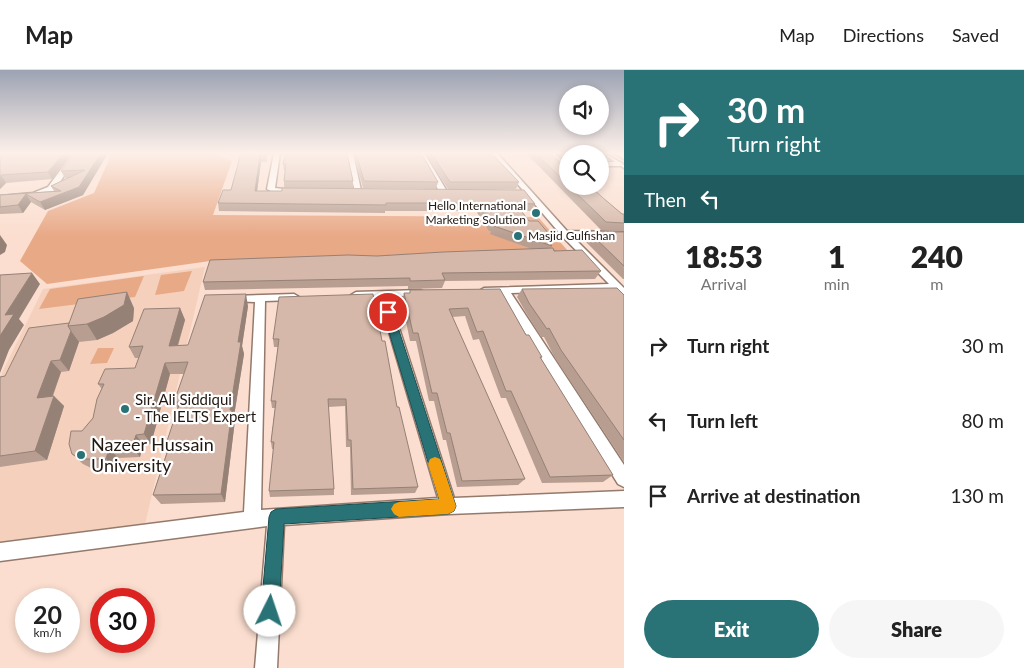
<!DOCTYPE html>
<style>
:root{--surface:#fff;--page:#f6f6f6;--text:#222;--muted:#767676;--line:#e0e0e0;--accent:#297377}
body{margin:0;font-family:Lato,sans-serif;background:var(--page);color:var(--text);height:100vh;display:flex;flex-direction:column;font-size:19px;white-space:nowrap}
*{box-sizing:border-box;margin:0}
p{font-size:16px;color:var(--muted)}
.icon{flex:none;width:28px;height:28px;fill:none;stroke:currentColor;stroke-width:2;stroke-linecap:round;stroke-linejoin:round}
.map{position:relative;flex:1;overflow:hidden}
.sheet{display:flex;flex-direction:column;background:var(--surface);width:400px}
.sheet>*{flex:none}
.guide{background:#297377;color:#fff;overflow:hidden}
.buttons{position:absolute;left:559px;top:15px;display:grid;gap:10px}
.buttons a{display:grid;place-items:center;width:50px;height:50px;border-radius:50%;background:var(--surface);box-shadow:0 2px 8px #0003;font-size:25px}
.speed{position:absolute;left:15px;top:518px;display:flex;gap:10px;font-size:25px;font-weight:700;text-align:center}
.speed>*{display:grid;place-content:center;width:65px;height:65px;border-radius:50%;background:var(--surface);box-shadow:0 2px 8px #0003;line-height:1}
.speed small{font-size:12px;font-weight:400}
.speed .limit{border:8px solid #d22;background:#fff;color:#111}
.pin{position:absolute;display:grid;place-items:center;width:42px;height:42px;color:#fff;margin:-21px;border:2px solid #fff;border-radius:50%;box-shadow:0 1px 5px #0007}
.me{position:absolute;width:55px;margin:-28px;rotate:4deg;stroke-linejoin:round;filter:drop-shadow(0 0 4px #0008)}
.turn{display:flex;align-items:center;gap:18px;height:105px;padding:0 20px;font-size:22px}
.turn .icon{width:65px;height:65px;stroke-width:2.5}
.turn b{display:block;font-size:35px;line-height:42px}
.then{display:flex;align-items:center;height:48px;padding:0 20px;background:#0003;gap:10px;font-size:19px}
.eta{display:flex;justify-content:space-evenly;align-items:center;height:85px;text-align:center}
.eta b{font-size:30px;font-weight:800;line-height:35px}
.action{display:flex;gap:10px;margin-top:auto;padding:10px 20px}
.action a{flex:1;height:58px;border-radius:30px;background:var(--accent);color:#fff;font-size:20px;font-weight:800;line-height:58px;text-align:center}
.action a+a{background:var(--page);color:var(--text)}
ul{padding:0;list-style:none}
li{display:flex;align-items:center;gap:15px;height:75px;padding:0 20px}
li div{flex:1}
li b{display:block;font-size:19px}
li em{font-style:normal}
header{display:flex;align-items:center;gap:30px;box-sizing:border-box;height:70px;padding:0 25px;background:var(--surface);border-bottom:1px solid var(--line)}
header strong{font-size:24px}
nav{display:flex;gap:28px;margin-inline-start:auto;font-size:18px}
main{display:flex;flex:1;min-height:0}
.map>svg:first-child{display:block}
.built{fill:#f5d1bd}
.green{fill:#e8a987}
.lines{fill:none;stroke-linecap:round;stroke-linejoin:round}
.service-casing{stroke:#947a6c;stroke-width:3}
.minor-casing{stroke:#947a6c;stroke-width:3}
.trunk-casing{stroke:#947a6c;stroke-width:3}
.service{fill:#fff;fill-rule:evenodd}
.minor{fill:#fff;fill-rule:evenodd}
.trunk{fill:#fff;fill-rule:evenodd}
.wall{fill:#b79e91}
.shaded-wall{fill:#958176}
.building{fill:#d5b8a9;stroke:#958176}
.route{fill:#297377;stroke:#1b4b4d}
.slow{fill:#f59e0b}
.poi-dot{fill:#297377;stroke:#fff;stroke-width:2}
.labels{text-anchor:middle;stroke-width:4.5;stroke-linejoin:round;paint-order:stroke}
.far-poi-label{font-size:12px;fill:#221812;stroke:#fff;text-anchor:end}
.poi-label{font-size:15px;fill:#221812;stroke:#fff;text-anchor:start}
.near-poi-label{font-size:18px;fill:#221812;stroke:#fff;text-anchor:start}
</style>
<header>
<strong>Map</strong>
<nav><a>Map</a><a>Directions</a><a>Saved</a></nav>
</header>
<main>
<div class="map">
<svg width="624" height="598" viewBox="0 0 624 598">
<rect width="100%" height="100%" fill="#fbdecf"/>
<path class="built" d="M205,197L143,463L0,482V307L43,219Z"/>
<g class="green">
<path d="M112,83H211L232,91L213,145L538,147L568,181L210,191L47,214L20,191L48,141L94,123Z"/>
<path d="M192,201L184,221L155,225L161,205Z"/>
<path d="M144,206L135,227L39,239L50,219Z"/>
<path d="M98,278H114L107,293L90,294Z"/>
</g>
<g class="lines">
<g class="service-casing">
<path id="service" d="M602,83H605L624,95V98Z"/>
</g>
<g class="minor-casing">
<g id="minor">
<path d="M73,83H79L54,121L34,127L0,130V126L33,123L48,117Z"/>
<path d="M274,83H280L275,118L292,120V124H277L267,119Z"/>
<path d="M347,83H353L362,125L355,123Z"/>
<path d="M418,83H424L448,123L447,125L440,123Z"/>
<path d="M491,83H497L567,161L624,162V168L573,167L624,218V227L614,220L511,223L624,395V417L618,414L501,224H484L479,221L484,218L609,214L562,166Z"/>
<path d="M547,83H553L568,94V100Z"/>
<path d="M600,92H620L623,94L620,96H600Z"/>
<path d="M421,220L426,223L425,225L389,227L454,428L624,421V437L449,444L284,455L277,598H255L267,456L0,491V473L244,442L255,232L227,231L226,229L231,226L294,224L299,227L294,230L265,231L261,440L438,428L379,228H356L351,225L356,222Z"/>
</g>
</g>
<g class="trunk-casing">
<path id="trunk" d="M614,83H624V89Z"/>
</g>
<use href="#service" class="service"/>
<use href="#minor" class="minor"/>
<use href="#trunk" class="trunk"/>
</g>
<g class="wall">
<path d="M3,83H72L52,109L6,113L0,119V86Z"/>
<path d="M108,83L83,125L45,140L31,132L23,143L0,144V125L54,121L51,116L67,108H65L61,101Z"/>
<path d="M241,83H273L272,85H267V92H261L257,121L535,134L531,141H521L529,151L549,164L546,169L552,176L551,178L601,201L595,209L445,211L442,218L408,219V216L205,220L203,212L377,186L532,179L490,164L491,161H489L476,141H385V143L219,141L218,133L231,120Z"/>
<path d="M281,83H347L353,111V118H284V111L285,101H284L283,94L285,85H282Z"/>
<path d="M353,83H421L438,112L436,119L363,118Z"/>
<path d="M425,83H491L519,112L516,119H448Z"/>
<path d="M526,83H550L568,99V116H590L602,127L622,144H624V161L601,160Z"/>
<path d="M589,162H624V209H623L584,170Z"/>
<path d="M500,219L526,265L542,287L541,289L613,405L603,412L542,413L506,328H501L479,269L473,270L465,246L452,247L525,409L518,415L457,417L446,370H443L434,331H429L416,271H410L402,232L404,223H410V220Z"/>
<path d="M522,219L624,225V392L555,288L544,267H541L525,241L517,227Z"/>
<path d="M248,236L242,276L244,284L234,346L235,350L225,432L161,434L153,425L168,378L166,374L178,339L174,332L184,304H170L151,374L143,375L140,387L118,388L115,398H91L83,394L72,384L82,361L93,348L102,319L98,314L135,298L139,288H135L129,277L180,238L185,250L178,276L188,275Z"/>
<path d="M134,238L133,251L113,263L97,270L79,272L69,301L61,302L53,326L64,336L47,390L0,397V307L5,306L69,253Z"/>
<path d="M273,269L382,271L397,337L418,417L415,423L351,425L350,377H346L345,336L328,337L334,419V425L270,427L269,421L274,379H272L271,372L275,338H272L271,331L278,277H274Z"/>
</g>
<g class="shaded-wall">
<path d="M64,83H72L52,109L48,102Z"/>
<path d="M101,83H108L83,125L45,140L40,132L79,117Z"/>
<path d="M260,85L261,92L256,129L255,121Z"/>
<path d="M1,105L6,113L0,119V107Z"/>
<path d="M26,124L31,132L23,143L18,135Z"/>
<path d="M0,165L7,175L5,182L0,185Z"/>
<path d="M32,203L40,214L19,249L24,255L9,280L0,303V266L5,245Z"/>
<path d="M127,222L134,238L133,251L113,263L97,270L87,254Z"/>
<path d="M246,224L248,236L242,276L244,284L234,346L235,350L225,432L221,424L230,340L238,272Z"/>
<path d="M180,238L185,250L174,287L169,276Z"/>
<path d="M71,261L79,272L69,301L60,290Z"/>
<path d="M51,291L61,302L48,338L37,328Z"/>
<path d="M165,293L170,304L151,374L144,364Z"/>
<path d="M54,326L64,336L47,390L35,381Z"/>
<path d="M136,365L143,375L140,387L132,377Z"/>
<path d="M109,378L118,388L115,398L106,389Z"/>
</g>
<g class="building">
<path d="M3,83H64L48,102L1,105L0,107V86Z"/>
<path d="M74,83H101L79,117L40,132L26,124L18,135L0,137V125L61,121L51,116L85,100L61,101Z"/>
<path d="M241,83H266V85H260L255,121H282V118L524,120L535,134L515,133L529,151H538L549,164L544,165L552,176L494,156L496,154L492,153L479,133H386V135L218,133L223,120H231Z"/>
<path d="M286,83H347L353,111H284L286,94H283Z"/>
<path d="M356,83H421L438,112L364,111Z"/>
<path d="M431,83H491L519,112H450Z"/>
<path d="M535,83H550L568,99V114Z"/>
<path d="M569,116H590L602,127L622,144H624V153L606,152Z"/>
<path d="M589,162H624V196Z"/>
<path d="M553,178L554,181L582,180L601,201L442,203L445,210L410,211V208L203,212L210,190L348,185L377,186L443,182Z"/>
<path d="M32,203L5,245L14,244L0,266V205Z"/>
<path d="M617,218L624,225V370L561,280L549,258L547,259L529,233L522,219Z"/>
<path d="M500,219L526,265H529L542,287H540L613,405L550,407L511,321H506L483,261L477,262L468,238L449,239L525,409L462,411L450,363H447L437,323H432L418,263H413L404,223H410V220Z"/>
<path d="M127,222L124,235L104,247L87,254L68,256L78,229Z"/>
<path d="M246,224L238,272H241L230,340H232L221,424L153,425L170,374H166L180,332H174L188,292L165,293L144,364L136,365L132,377L109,378L106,389H81L72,384L69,374L71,361H82L93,348L97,329L104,314H98L105,299L135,298L143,276L129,277L144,239L180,238L169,276L188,275L205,225Z"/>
<path d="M373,224L382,271H385L397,337H399L418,417L353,419L351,370H348L346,329H328L334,419L269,421L274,372H271L276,331H271L279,269H273L279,227Z"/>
<path d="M69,253L68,256L71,261L60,290L51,291L37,328L54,326L35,381L0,386V307L5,306L29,258Z"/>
</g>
<linearGradient id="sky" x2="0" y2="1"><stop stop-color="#9da3b3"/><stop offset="0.5" stop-color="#fdf0e9"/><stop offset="1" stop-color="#fdf0e9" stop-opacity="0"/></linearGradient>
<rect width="624" height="166" fill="url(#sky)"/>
<path class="route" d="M388,239L393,242L456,436L454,441L448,444L284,454L279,541L276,548L270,550L264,548L261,541L269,447L271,442L276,439L439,429L383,242Z"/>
<path class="slow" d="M435,387L440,389L442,394L456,436L454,441L448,444L399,447L394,444L391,439L394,434L399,432L439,429L428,394L430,389Z"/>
<g class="poi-dot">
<circle cx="536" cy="143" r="5"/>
<circle cx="518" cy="166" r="5"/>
<circle cx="125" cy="339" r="5"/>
<circle cx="81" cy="385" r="5"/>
</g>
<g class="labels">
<g class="far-poi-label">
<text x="526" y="140">Hello International<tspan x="526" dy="14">Marketing Solution</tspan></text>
<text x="528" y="170" text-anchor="start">Masjid Gulfishan</text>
</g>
<g class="poi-label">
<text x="135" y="335">Sir. Ali Siddiqui<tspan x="135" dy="17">- The IELTS Expert</tspan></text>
</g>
<g class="near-poi-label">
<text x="91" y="381">Nazeer Hussain<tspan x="91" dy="21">University</tspan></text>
</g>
</g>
</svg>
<div class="buttons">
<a><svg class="icon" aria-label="sound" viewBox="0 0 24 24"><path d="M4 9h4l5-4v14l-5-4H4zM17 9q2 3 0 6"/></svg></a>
<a><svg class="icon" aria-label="search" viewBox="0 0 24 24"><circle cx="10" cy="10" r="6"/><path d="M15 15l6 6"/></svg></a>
</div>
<div class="speed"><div>20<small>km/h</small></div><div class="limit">30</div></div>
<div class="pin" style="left:388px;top:242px;background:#d93025"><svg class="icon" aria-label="arrive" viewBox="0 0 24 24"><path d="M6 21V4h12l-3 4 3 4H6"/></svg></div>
<svg class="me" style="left:270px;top:541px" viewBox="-20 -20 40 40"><circle r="19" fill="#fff"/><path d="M0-13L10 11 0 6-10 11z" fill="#297377"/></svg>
</div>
<section class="sheet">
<div class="guide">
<div class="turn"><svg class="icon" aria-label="right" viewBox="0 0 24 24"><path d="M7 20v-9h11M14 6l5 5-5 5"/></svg><div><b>30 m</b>Turn right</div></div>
<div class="then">Then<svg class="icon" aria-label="left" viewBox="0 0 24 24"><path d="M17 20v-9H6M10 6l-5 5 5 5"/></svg></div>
</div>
<div class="eta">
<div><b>18:53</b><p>Arrival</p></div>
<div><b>1</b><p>min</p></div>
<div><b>240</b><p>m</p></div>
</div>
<ul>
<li><svg class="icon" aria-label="right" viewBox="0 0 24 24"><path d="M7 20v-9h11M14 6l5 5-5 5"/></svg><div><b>Turn right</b></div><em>30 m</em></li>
<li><svg class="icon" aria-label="left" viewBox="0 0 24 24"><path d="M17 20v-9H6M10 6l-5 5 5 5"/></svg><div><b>Turn left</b></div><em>80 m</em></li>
<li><svg class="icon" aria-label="arrive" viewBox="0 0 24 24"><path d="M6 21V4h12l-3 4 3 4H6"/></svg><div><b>Arrive at destination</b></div><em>130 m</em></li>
</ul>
<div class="action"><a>Exit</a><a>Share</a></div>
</section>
</main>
